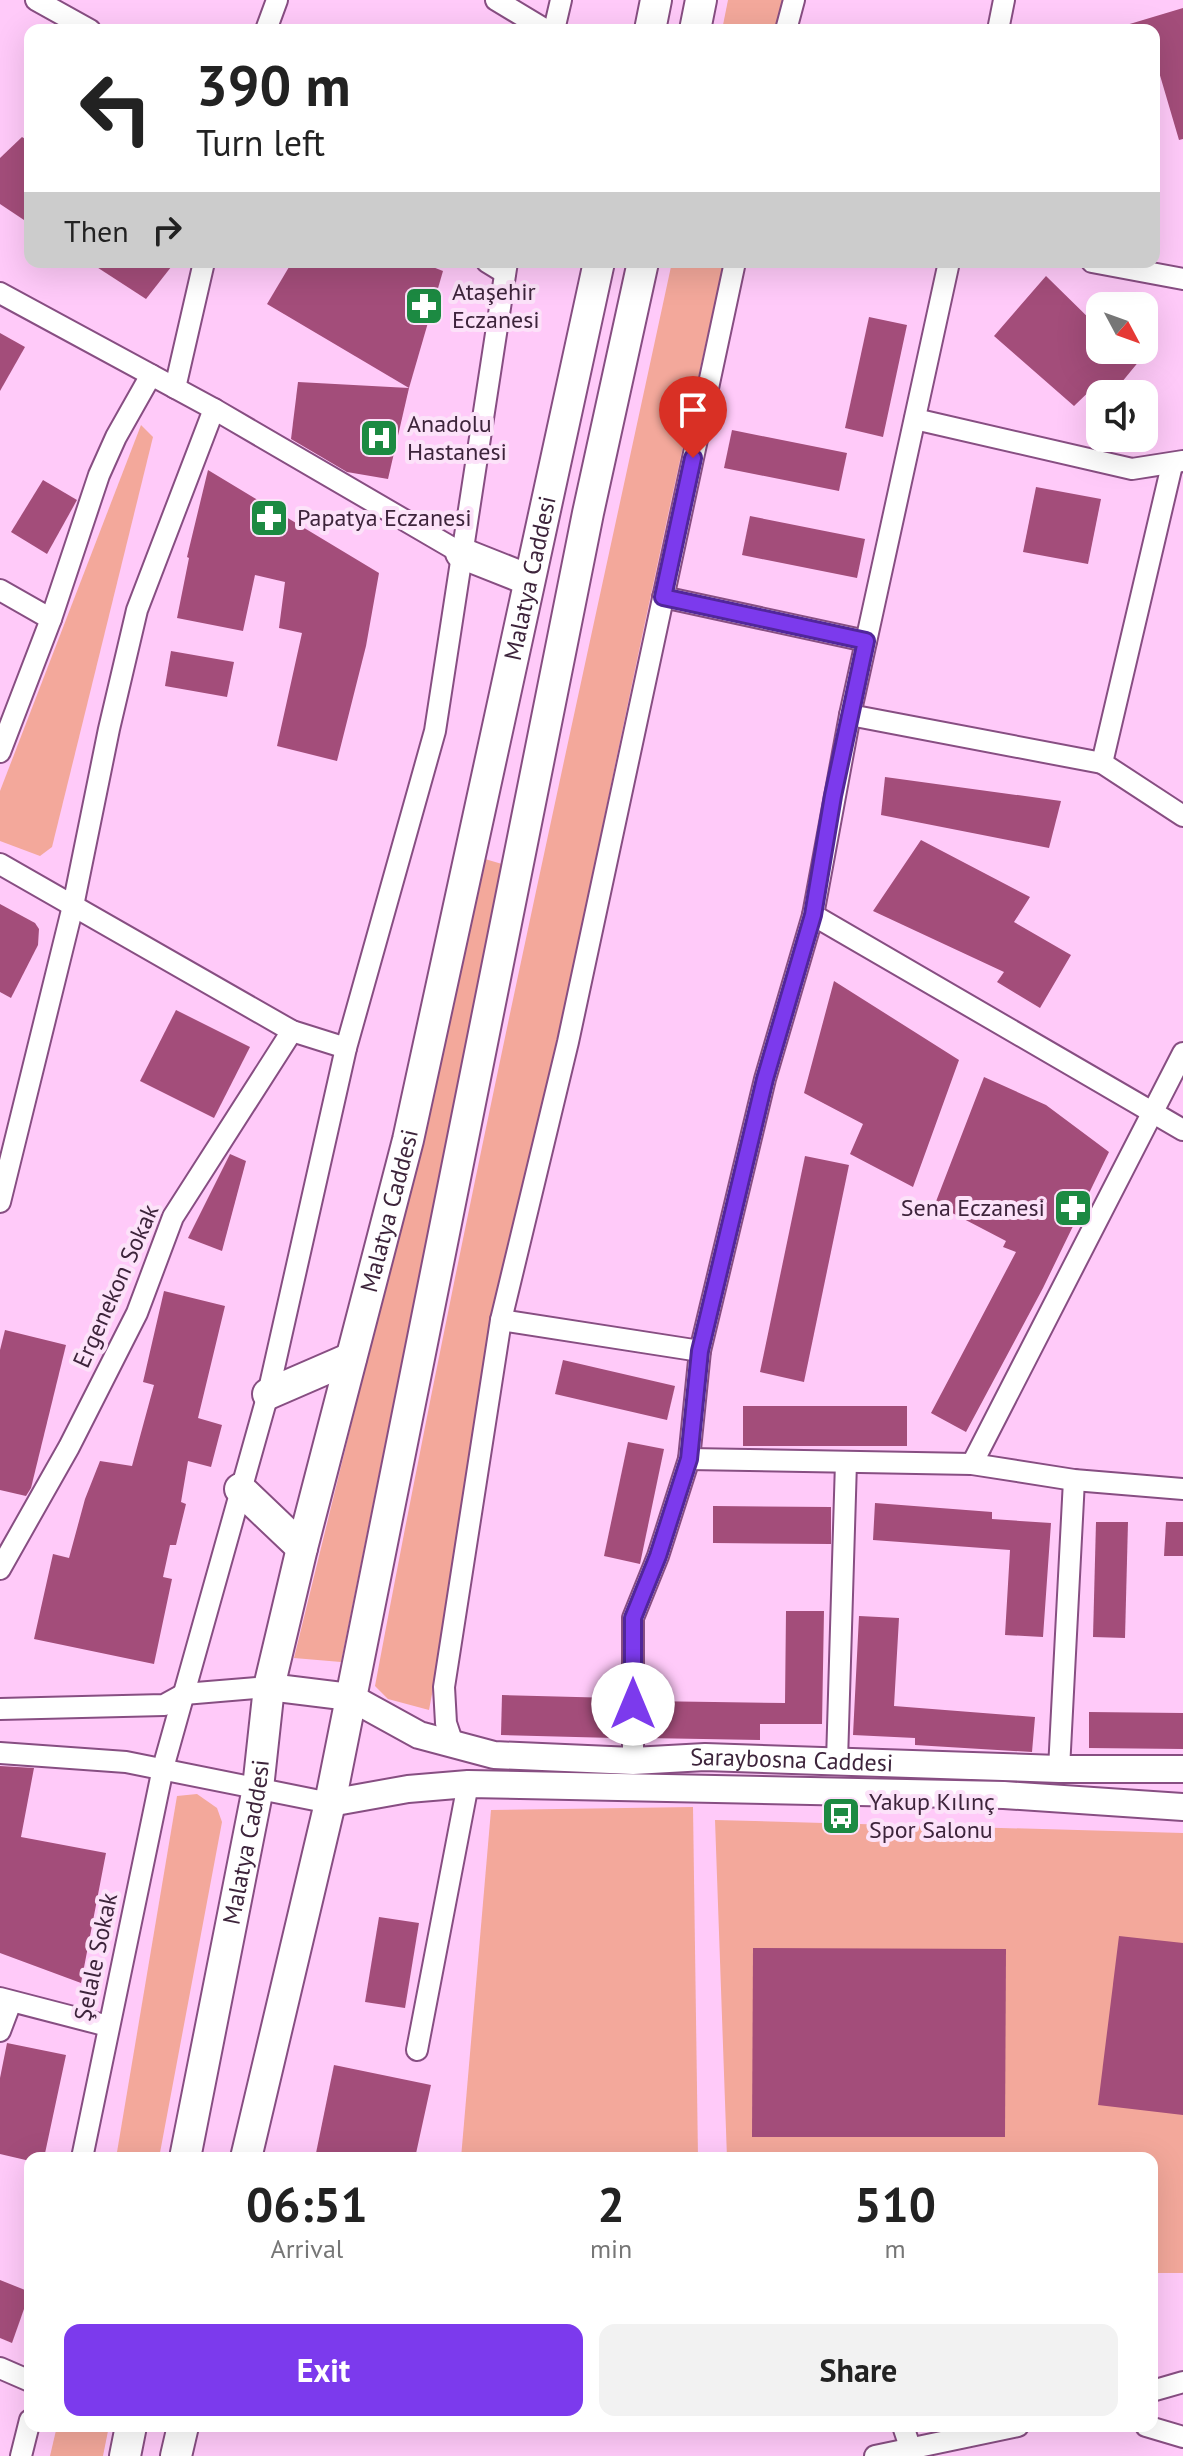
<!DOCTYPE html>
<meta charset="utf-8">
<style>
:root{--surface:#fff;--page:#f2f2f2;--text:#222;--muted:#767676;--accent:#7c3aed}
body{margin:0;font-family:"PT Sans",sans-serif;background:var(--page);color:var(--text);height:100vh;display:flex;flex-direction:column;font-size:30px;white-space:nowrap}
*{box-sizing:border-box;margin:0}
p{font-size:26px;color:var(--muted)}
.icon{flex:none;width:44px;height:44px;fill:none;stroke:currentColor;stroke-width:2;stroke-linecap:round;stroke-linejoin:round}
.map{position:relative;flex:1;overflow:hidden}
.panel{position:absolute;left:24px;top:2152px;width:1134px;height:280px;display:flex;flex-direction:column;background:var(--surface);border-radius:16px;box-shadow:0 8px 32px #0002}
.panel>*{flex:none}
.hud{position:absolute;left:24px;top:24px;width:1136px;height:244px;border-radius:16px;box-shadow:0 8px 32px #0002;background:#fff;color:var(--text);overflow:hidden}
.needle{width:52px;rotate:131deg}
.buttons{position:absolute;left:1086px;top:292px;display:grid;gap:16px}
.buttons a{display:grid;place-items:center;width:72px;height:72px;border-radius:16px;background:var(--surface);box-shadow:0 8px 32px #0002;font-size:40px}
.pin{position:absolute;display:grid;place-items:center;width:68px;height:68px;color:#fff;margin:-82px -34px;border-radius:50% 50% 50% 0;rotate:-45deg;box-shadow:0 0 8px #0007}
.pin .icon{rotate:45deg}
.me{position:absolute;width:88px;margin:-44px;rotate:0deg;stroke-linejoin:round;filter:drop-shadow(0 0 6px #0008)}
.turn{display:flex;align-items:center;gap:28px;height:168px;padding:0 40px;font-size:36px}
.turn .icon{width:104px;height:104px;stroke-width:2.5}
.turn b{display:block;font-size:56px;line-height:68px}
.then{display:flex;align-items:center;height:76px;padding:0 40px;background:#0003;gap:16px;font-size:30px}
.eta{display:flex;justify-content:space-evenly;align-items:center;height:136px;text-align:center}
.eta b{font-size:48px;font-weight:700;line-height:56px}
.action{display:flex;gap:16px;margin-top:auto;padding:16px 40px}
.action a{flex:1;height:92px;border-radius:16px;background:var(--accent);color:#fff;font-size:32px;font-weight:700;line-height:92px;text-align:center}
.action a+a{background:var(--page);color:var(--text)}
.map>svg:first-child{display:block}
.green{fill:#f3a89b}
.building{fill:#a34d7a}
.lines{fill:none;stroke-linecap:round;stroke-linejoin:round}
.minor-casing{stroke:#874e82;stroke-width:24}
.major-casing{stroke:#874e82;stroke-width:30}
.highway-casing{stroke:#874e82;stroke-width:34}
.minor{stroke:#fff;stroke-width:20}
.major{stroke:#fff;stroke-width:26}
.highway{stroke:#fff;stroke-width:30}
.route-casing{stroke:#51269a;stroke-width:20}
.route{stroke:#7c3aed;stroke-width:14}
.labels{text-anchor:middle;stroke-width:8;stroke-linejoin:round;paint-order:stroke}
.poi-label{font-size:24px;fill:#3d243b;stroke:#fce2f9;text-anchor:start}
.street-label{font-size:24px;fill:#3d243b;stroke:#fce2f9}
</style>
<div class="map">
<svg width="1183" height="2456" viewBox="0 0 1183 2456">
<rect width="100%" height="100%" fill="#ffcaf9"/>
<g class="green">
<path d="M728,0H783L776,30H722Z"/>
<path d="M672,262H724C615,743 521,1226 429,1710L388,1699L375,1686C464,1209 570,736 672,262Z"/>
<path d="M141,425L153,437L52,847L40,856L0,841V791Z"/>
<path d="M485,859L502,864L341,1662L294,1658L454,1006Z"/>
<path d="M197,1794L217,1808L222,1822L159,2158H116L177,1796Z"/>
<path d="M693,1807L698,2158H461L491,1810Z"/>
<path d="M715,1820L1183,1833V2273H1152V2158H727Z"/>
<path d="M57,2426H109L103,2456H50Z"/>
</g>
<g class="building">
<path d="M1183,8V139L1179,140L1154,55V30H1124L1123,26Z"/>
<path d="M22,137L30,142V224L0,204V158Z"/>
<path d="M89,262H175L146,299Z"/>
<path d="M292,262H420L443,271L409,388L267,304Z"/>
<path d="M1046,276L1100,329V350H1127L1140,360L1112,394L1099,382L1074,406L994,336Z"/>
<path d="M869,317L907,325L883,437L845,428Z"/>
<path d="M0,333L25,347L0,391Z"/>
<path d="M298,382L409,388L388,479L347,472L291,439Z"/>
<path d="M732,430L847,453L839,491L724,468Z"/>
<path d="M208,470L379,573L366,646L337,761L277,746L302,633L279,628L285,582L255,575L243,631L177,618L189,558L187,557Z"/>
<path d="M43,480L77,500L47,554L11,532Z"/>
<path d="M1036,487L1101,499L1088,564L1023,552Z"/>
<path d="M750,516L865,539L857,578L742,555Z"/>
<path d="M171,651L234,662L227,697L165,686Z"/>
<path d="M885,777L1061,801L1049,848L881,815Z"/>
<path d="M921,840L1030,897L1014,922L1071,955L1040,1008L997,982L1004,972L873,911Z"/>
<path d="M0,904L35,923L39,929L38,945L11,998L0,992Z"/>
<path d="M834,981L959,1060L913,1187L850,1154L863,1124L804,1093Z"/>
<path d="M176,1010L250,1047L214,1118L140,1081Z"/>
<path d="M984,1077L1046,1105L1109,1152L1043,1288L966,1432L931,1413L1016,1252L1003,1247L1006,1241L935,1204Z"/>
<path d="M230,1154L246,1161L222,1251L188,1238Z"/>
<path d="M805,1156L849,1165L804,1382L760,1372Z"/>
<path d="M164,1291L225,1306L198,1418L222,1425L211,1467L188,1461L181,1502L186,1504L176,1545H170L163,1577L172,1579L154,1664L34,1639L53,1554L69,1558L85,1499L100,1461L132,1466L154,1385L143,1382Z"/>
<path d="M5,1330L66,1345L31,1488L26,1496L0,1490V1350Z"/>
<path d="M563,1360L675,1386L667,1420L555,1394Z"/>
<rect x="743" y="1406" width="164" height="40"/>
<path d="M628,1442L664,1449L640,1564L604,1556Z"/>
<path d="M875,1503L992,1512V1519L1051,1523L1043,1637L1005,1635L1010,1550L873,1540Z"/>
<path d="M713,1506L831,1507V1544L713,1543Z"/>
<path d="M1096,1522H1128L1125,1638L1093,1637Z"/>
<path d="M1166,1522H1183V1556H1164Z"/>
<path d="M786,1611H824L822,1724H760V1740L646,1738V1701L785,1703Z"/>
<path d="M859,1616L899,1618L894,1706L1035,1717L1032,1752L915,1745V1738L853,1735Z"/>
<path d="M502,1695L615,1698L614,1738L501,1735Z"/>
<path d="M1089,1712L1183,1713V1749L1089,1748Z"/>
<path d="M0,1766L34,1768L21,1837L106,1853L81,1983L0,1953Z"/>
<path d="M379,1917L419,1923L405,2008L365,2002Z"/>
<path d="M1119,1936L1183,1943V2115L1098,2105Z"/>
<path d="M753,1948L1006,1949L1005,2137H752Z"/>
<path d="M7,2043L66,2055L44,2158H30V2161L0,2154V2078Z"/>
<path d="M334,2065L431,2085L415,2158H315Z"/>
<path d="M0,2280L30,2292L12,2343L0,2338Z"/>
</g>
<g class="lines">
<g class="minor-casing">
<g id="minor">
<path d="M36,0L90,30"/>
<path d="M496,0L546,30"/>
<path d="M266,30L277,0"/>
<path d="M554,30L561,0"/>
<path d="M786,30L794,0"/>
<path d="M998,30L1004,0"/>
<path d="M487,262L505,273"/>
<path d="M1092,262L1183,279"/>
<path d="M0,293L214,409L461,553"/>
<path d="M175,388L204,262"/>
<path d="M915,419L1132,469L1183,461"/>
<path d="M0,590L51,619"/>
<path d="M663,597L866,641"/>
<path d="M850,715L1102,763L1172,465"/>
<path d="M0,752L51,619L99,475L116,437L151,375"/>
<path d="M1102,763L1183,816"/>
<path d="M0,864L292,1031L346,1048"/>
<path d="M813,915L1183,1130"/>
<path d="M0,1202L73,906L109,729L137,610L214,409"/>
<path d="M501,1320L700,1351"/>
<path d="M689,1459L972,1464L1074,1480L1183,1489"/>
<path d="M972,1464L1183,1053"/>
<path d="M0,1569L69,1447L137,1313L173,1217L292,1031"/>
<path d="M0,1709L164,1705L184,1694L269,1687"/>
<path d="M453,1744L446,1723L444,1687L501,1320L568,1042L735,262"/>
<path d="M0,1753L126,1762L330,1803"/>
<path d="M633,1761V1618L658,1556L689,1459L700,1351L765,1079L813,915L850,715L949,262"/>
<path d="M837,1761L846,1462"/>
<path d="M1059,1769L1074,1480"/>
<path d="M0,1998L108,2026"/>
<path d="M0,2031L11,2002"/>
<path d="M417,2050L468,1784"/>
<path d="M82,2158L163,1768L268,1394L346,1048L435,731L507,262"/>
<path d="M0,2368L30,2381"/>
<path d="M1152,2391L1183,2382"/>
<path d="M903,2426L913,2456"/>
<path d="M1146,2426L1183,2437"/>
<path d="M21,2456L30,2420"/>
<path d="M875,2456L1018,2426"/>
</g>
</g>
<g class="major-casing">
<g id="major">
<path id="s1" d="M269,1687L350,1697L419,1735L494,1755L633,1761L705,1757L1059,1769H1183"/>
<path d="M330,1803L408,1789L468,1784L1004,1795L1183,1807"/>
</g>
</g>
<g class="highway-casing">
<g id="highway">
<path d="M650,30L656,0"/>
<path d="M695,30L701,0"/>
<path d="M461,553L529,580"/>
<path d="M268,1394L351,1358"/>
<path d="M240,1489L302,1548"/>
<path id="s2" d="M185,2158L258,1788L269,1687L302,1548L408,1140L599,262"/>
<path d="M246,2158L330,1803L588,513L643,262"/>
<path d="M125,2456L131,2426"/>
<path d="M176,2456L183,2426"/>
</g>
</g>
<use href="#minor" class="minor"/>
<use href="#major" class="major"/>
<use href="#highway" class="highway"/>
</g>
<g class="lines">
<g class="route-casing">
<path id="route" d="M633,1704V1618L658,1556L689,1459L700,1351L765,1079L813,915L833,796L866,641L663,597L693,458"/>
</g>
<use href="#route" class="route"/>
</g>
<defs>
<g id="pharmacy-square" transform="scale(2)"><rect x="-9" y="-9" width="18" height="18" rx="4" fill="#1c8a42" stroke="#fce2f9"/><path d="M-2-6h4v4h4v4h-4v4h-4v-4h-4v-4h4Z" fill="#fff"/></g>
<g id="hospital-square" transform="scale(2)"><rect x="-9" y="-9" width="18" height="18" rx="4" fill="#1c8a42" stroke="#fce2f9"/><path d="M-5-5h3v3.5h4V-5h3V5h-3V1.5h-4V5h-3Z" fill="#fff"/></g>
<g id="bus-square" transform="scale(2)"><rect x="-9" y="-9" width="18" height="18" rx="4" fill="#1c8a42" stroke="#fce2f9"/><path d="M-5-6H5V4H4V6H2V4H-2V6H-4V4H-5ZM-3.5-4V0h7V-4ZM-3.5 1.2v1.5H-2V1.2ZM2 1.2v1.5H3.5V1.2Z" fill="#fff"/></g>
</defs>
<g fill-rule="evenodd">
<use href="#pharmacy-square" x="424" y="306"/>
<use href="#hospital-square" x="379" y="438"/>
<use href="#pharmacy-square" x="269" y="518"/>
<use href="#pharmacy-square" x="1073" y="1208"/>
<use href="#bus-square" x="841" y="1816"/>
</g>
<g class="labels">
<g class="poi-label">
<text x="452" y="300">Ataşehir<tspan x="452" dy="28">Eczanesi</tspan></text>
<text x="407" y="432">Anadolu<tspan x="407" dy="28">Hastanesi</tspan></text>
<text x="297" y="526">Papatya Eczanesi</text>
<text x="1045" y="1216" text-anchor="end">Sena Eczanesi</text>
<text x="869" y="1810">Yakup Kılınç<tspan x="869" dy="28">Spor Salonu</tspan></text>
</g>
<g class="street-label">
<text dy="8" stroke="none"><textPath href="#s2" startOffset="1618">Malatya Caddesi</textPath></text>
<text dy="8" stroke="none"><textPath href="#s2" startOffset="970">Malatya Caddesi</textPath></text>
<text transform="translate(116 1286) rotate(-66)" y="8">Ergenekon Sokak</text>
<text dy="8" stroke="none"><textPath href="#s1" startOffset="536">Saraybosna Caddesi</textPath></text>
<text dy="8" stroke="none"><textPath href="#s2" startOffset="322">Malatya Caddesi</textPath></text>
<text transform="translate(96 1957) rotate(-78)" y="8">Şelale Sokak</text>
</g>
</g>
</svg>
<div class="buttons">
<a><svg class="needle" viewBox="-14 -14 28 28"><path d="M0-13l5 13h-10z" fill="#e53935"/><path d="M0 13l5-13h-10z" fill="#767676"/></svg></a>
<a><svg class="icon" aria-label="sound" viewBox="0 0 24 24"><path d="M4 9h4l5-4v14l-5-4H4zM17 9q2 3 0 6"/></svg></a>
</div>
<div class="pin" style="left:693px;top:458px;background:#d93025"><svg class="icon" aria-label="arrive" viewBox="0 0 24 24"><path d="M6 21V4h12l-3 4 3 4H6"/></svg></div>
<svg class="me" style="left:633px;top:1704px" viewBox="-20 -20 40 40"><circle r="19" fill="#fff"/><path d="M0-13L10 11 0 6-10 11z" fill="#7c3aed"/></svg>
<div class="hud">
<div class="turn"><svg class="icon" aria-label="left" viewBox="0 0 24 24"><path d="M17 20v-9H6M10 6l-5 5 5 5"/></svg><div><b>390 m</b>Turn left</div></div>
<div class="then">Then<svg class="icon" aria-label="right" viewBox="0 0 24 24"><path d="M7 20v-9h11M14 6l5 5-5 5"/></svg></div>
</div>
<section class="panel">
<div class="eta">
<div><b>06:51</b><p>Arrival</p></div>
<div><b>2</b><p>min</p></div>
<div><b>510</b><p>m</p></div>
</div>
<div class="action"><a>Exit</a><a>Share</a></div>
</section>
</div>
